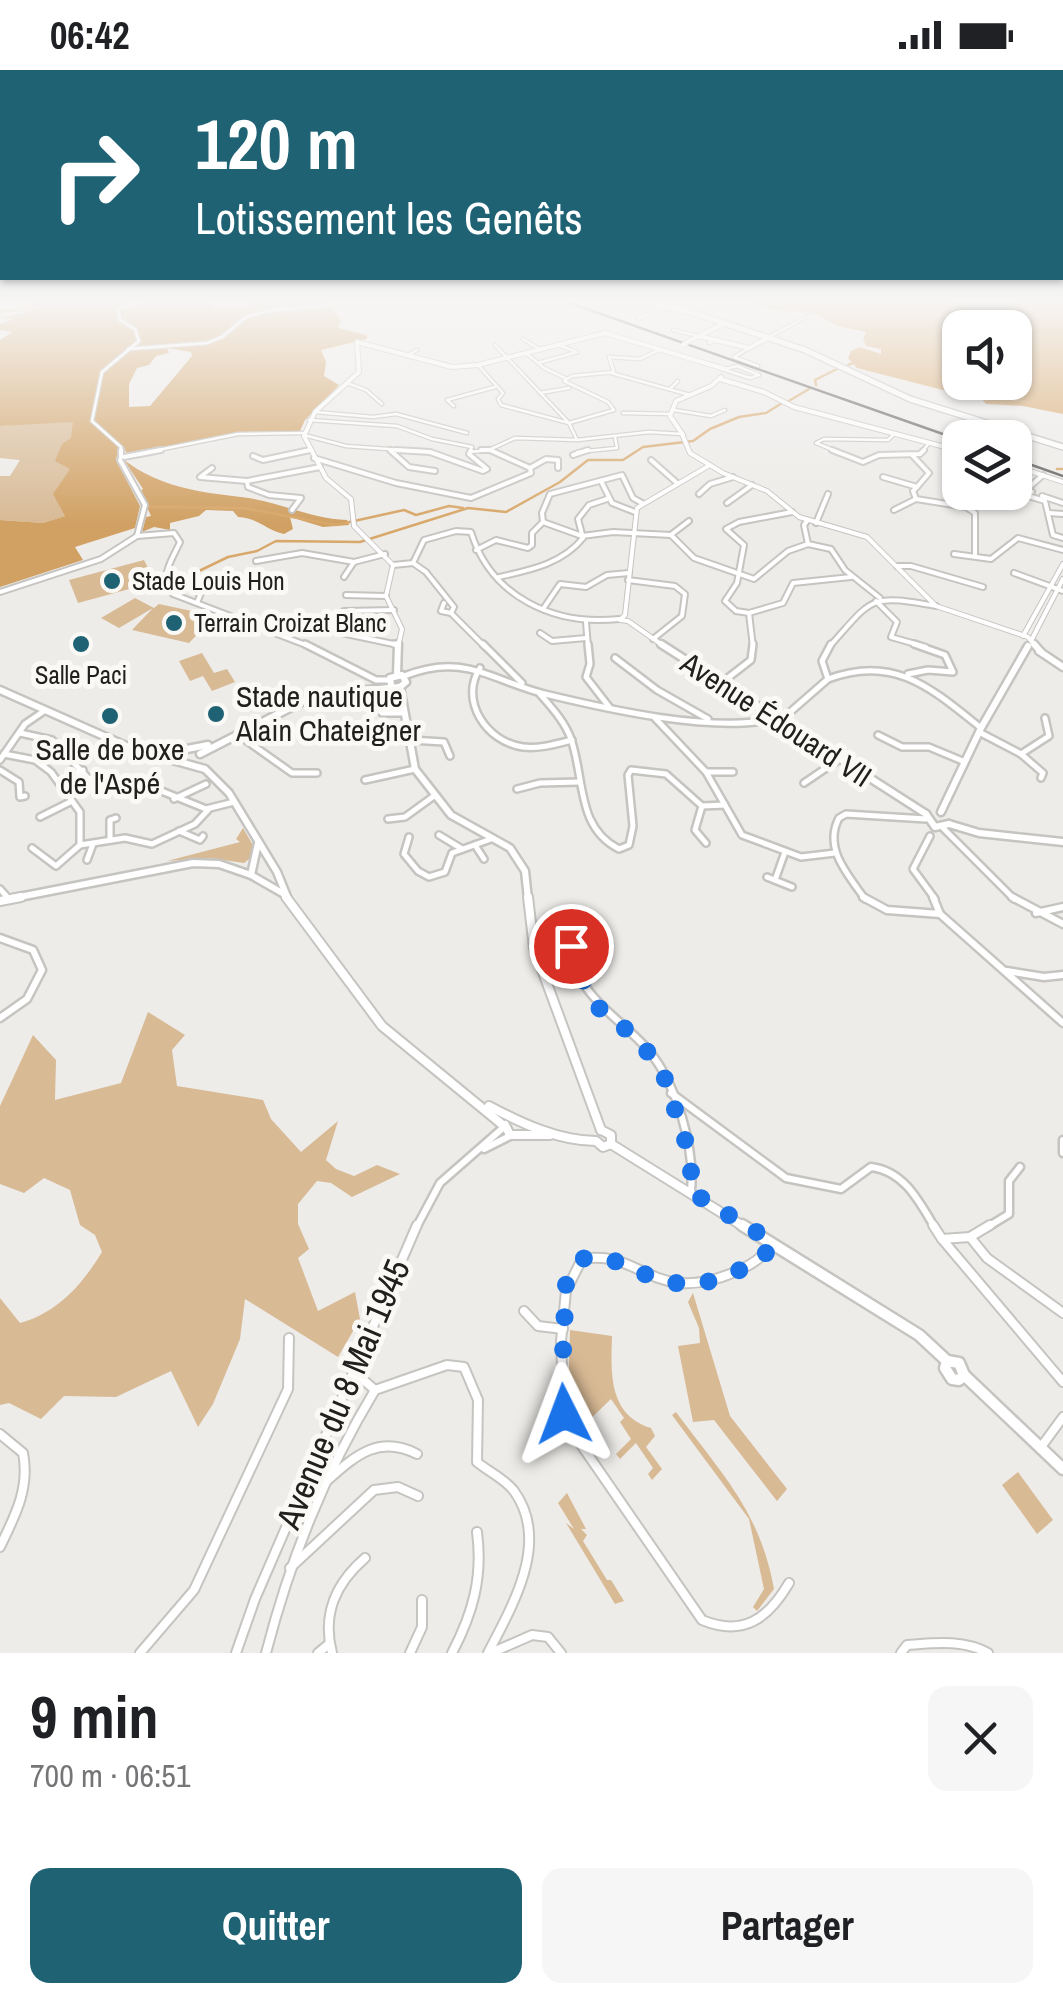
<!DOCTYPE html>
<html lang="fr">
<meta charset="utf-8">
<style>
:root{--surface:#fff;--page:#f6f6f6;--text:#202124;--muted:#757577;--accent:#1e6274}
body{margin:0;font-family:"Archivo Narrow",sans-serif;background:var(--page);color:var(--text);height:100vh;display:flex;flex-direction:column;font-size:38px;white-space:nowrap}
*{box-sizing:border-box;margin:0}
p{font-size:32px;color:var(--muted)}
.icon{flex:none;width:55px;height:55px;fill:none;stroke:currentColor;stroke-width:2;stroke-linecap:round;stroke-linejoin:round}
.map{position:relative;height:1583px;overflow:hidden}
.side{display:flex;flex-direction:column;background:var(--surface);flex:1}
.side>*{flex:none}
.banner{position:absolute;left:0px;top:0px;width:1065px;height:210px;box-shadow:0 2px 8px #0004;background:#1e6274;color:#fff;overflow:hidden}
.fabs{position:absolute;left:942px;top:240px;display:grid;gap:20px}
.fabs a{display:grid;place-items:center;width:90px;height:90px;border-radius:20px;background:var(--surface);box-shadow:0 2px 8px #0004;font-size:50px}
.pin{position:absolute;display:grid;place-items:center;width:85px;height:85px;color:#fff;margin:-42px;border:5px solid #fff;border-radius:50%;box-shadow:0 2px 10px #0007}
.me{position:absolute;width:110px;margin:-55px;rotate:357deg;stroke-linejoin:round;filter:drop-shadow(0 0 8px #0008)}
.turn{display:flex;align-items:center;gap:35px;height:210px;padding:0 30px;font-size:45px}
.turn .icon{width:130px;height:130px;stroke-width:2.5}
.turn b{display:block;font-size:70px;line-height:85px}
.round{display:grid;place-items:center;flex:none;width:105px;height:105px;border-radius:20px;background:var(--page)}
.summary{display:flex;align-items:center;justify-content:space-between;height:170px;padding:0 30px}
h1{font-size:60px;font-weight:800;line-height:75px}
.action{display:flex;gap:20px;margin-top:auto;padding:20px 30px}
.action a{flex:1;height:115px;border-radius:20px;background:var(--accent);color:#fff;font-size:40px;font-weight:800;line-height:115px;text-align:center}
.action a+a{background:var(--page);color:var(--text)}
.status{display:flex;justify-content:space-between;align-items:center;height:70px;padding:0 50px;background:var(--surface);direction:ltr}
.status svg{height:28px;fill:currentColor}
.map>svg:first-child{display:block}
.green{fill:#d8ba95}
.forest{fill:#d1a164;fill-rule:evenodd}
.water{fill:#d8a76a;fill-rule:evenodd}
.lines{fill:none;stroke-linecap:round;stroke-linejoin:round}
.stream{stroke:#d8a76a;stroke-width:2.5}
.minor-far4-casing{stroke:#c6c4c1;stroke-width:5}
.minor-far3-casing{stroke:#c6c4c1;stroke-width:8}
.minor-far2-casing{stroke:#c6c4c1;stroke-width:10}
.minor-far1-casing{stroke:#c6c4c1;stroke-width:11}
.minor-casing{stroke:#c6c4c1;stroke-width:12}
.tertiary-far3-casing{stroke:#c6c4c1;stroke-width:6}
.tertiary-far2-casing{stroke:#c6c4c1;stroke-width:11}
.tertiary-far1-casing{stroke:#c6c4c1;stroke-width:12}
.tertiary-casing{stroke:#c6c4c1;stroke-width:15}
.primary-casing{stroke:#c6c4c1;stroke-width:8}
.minor-far4{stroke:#fff;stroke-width:2.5}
.minor-far3{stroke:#fff;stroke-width:4}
.minor-far2{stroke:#fff;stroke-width:5}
.minor-far1{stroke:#fff;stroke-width:6}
.minor{stroke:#fff;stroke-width:8}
.tertiary-far3{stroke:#fff;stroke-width:4}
.tertiary-far2{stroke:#fff;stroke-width:6}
.tertiary-far1{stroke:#fff;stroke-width:8}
.tertiary{stroke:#fff;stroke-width:10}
.primary{stroke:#fff;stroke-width:5}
.rail{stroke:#5d5c5b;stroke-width:2.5}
.tertiary-bridge-casing{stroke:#c6c4c1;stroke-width:6;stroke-linecap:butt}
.tertiary-bridge{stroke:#fff;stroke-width:4}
.route{stroke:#1a73e8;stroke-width:18;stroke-dasharray:0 32.4}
.poi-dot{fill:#1e6274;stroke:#fbf9f6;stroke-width:4}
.labels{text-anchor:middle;stroke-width:10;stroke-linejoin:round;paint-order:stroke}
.far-poi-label{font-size:25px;fill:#21201f;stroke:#fbf9f6;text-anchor:start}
.poi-label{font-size:30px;fill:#21201f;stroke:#fbf9f6;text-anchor:start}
.street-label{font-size:30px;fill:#21201f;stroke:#fbf9f6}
.near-street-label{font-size:35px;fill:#21201f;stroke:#fbf9f6}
</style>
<div class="status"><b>06:42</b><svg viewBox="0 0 49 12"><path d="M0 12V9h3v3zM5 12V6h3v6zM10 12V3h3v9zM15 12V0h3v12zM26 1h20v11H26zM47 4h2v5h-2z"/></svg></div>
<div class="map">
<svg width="1063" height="1583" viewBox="0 0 1063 1583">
<rect width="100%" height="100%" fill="#eeece9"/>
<g class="green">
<path d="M53,351L74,352L71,399L61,433L65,446L43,453L0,450V406H10L20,390L0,388V356Z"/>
<path d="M144,490L155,512L78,533L69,510Z"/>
<path d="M135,528L154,538L159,534L215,546L189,573L132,560L153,538L119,558L101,548Z"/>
<path d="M202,583L214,603L227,599L235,612L212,621L203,606L190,611L179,591Z"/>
<path d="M243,758L254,777V785L244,793L209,788L167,791L240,772L236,769Z"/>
<path d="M148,942L185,965L172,980L177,1016L263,1030L271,1049L301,1082L338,1051L326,1090L336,1099L354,1106L377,1095L400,1104L352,1127L331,1113L317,1111L298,1134V1154L309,1179L298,1188L318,1241L355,1222L360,1249L338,1287L245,1229L240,1269L213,1334L198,1357L171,1301L116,1327L64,1326L41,1349L9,1333L0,1335V1228L20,1253C57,1243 82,1215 102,1182L95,1165L80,1155L70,1120L44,1108L24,1123L0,1114V1036L33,965L56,990L55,1030L121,1013Z"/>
<path d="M693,1223L730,1346L787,1419L777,1431L714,1350L693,1352L678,1276L700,1273L699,1258L688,1232Z"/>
<path d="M570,1260L612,1266C611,1302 608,1345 651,1358L655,1366L646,1377L662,1399L652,1410L648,1404L653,1398L636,1373L620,1389L616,1384L631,1369L620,1352L624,1348L611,1329L580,1359L570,1343L568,1325Z"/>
<path d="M676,1342C721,1403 760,1441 774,1519L757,1541L753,1537L764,1519L749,1449L672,1345Z"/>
<path d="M1018,1402L1053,1450L1037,1464L1002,1415Z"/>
<path d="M567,1423L586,1459H581L587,1465L583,1471L607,1510H611L624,1531L615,1534L566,1453L574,1459L558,1433Z"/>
</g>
<g class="forest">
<path d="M25,231H212L214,238H247L242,231H326L341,250L338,258L367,265V269L321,280L326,292L324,306L339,315L305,350L300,361L241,362L128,386L123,376H119L116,390L140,436L135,458L75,477L83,490L0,517V450L43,453L65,446L53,424L70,399L55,391L62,374L71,368L73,352L0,356V270L12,262L0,260V254L14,249L0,248L38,240ZM167,278L191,282L192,286L150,336L129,337V314L137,298L149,295L156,286L169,283Z"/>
<path d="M124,390C160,417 198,422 241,427C278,431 311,449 347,450L349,455L323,457L290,447L293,459L284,464C265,460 259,448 238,447L233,441L206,440L199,446L170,453V460L154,457L142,462L146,447L151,446L140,421L143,419Z"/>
</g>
<path class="water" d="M744,231H1063V344L1023,336L986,334L979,326L1029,332L943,320L857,298L848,288L851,281L860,277L881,284V279L866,276L863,269L866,262L838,256L813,243L767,239ZM960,258H1015V312H960Z"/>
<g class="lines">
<g class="stream">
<path d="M0,241L116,238"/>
<path d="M848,295L853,293"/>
<path d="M816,315L815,310L839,298"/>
<path d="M787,332L809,319"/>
<path d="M1057,399H1063"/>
<path d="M149,437L243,438L336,455L404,440L416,445L449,436L463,438"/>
<path d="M170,515L228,487L257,481L276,471L360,472L468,438L506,442L560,412L588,390H623L643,377L693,371L710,359L739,347L766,343L782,333"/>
</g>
<g class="minor-far4-casing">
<g id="minor-far4">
<path d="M638,249L665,236"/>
<path d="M673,260L698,266"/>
<path d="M769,267L806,247"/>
<path d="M523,269L541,280"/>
<path d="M709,273L718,269"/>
<path d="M749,278L734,287L758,296"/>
<path d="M128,279L207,273L222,267L246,247L267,241L375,231"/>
<path d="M526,283L544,298L567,309"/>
<path d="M408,285L417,280"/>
<path d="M538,293L577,282L558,275"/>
<path d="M478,295L503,323L498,329L501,335L569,353L614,340L608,332L564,311L572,306L614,302L609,287L640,289L661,279"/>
<path d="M722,299L750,308L759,305L737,296L725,299"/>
<path d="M611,303L690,325"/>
<path d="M347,313L366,320L382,334"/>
<path d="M670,319L678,311"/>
<path d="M540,323L569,318"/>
<path d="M454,336L447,330L495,317"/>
<path d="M674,340L711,346L725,340"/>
<path d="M315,342L373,347L396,344L467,363"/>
<path d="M623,343L671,344"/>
<path d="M309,350L397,356L432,369L472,377"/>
<path d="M304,365L346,376L430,382"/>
<path d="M577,370L649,362L682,364"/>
<path d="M490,380L495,382"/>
<path d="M121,382V377L92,351L102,302L139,271L135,259L120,250L118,238L144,231"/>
<path d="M148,382L238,364L303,363"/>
<path d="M300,382L310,380"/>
<path d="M470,382L489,380L515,368L577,370L569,353L495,275"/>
<path d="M577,382L617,378L615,367"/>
<path d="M838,382L816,373L824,369L888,370L894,364"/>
<path d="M922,382L929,373"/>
</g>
</g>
<g class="minor-far3-casing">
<g id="minor-far3">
<path d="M121,380V387"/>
<path d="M390,380L409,397L435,401"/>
<path d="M396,380L430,382L483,401L487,399L469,384L471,380"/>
<path d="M481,380H490"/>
<path d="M832,380L863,392L879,385L920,384L924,380"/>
<path d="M573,385L588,380"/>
<path d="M253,386L263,390L310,380"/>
<path d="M124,387L161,380"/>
<path d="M314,388L396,413L471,428L531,403L530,398L490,380"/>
<path d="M120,390L145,435L137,466"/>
<path d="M651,390L677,413"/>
<path d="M212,398L200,407L247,411L320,397"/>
<path d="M530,398L546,389L558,390V398"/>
<path d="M883,407L917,417L929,403L912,385"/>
<path d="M960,408L955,409L960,415"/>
<path d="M247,411L248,417L269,425L301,428L292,440"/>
<path d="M601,411L612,433L635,442"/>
<path d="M917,417L913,421L916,429L966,437L975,443V485"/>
<path d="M1015,422L1045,431L1053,465L1063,468"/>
<path d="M1032,422L1027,419L1043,405"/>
<path d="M699,424L710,414L733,407"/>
<path d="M1042,426L1063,433"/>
<path d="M727,433L752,415"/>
<path d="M894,440L916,429"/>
<path d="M1049,443L1063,444"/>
<path d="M807,451L804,455L808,474L831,479L845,500L880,528"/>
<path d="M543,452L582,466L613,462L671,465L694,488L754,509L788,481L808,474"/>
<path d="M543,452L542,443L550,424L622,405L633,428L642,433"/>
<path d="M816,453L828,424"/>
<path d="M672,464L689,451"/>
<path d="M476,480L496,470L528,478L532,475V463L543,452"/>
<path d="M954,484L991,489L1018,468L1063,480"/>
<path d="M256,491L302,483L354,492L385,484"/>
<path d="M413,493L424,470L456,461L471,462C491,527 554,556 619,549"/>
<path d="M413,493L426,502L454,537L451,543"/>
<path d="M393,495L413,493"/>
<path d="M897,496H911L983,517"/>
<path d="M1014,503L1063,521"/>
<path d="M344,507L354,492"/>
<path d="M499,507C530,500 562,494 583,468L578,449L589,435L607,429"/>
<path d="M628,510L675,516L685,524L682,546L653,569"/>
<path d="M0,522L101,489L137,466L174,463L180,472C172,490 158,507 173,524L311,577"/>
<path d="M346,525L386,526"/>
<path d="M876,531L897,552L891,567L926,577"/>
<path d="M197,533L202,520L221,510L229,500"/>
<path d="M444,533L441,541L451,543L485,577"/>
<path d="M543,539L560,514L586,517L607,505L629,503"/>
<path d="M344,541L394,540"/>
<path d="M749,543L736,541L725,531L737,513L744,475L726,459L739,452L792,442"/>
<path d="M315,550L318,558L398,575"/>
<path d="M586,552L588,577"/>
<path d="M540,563L552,571L586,568"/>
<path d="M753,577L749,543L783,533L793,513L851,507"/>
<path d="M829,577C874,527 868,524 936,536"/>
</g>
</g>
<g class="minor-far2-casing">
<g id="minor-far2">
<path d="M305,574L376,610H389"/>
<path d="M394,574L398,575"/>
<path d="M483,574L522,613"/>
<path d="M588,574L590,594L586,607L610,638"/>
<path d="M615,588L657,620L708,649"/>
<path d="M480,598C459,630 486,672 523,677C539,679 556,674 572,670"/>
<path d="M908,604L928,600L953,602L945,585L914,574"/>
<path d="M404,606C464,582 490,610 545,624C607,639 712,663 774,649"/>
<path d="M828,609C894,584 931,618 981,658"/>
<path d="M720,614L751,590L753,574"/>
<path d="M540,624C552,638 565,652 571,669C585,709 576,757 619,779L629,775L633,756L628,705L631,700L666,704L702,736L725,735"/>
<path d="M374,632L382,643H404"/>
<path d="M654,647L706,702L742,765L801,787L835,783"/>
<path d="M781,650L828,609L822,591L831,574"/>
<path d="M338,659L409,664"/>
<path d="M979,662L1021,684L1043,703L1041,708"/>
<path d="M20,663L52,670L88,708L106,717L159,720L206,739L234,732"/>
<path d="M237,664L292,703H317"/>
<path d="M878,665L902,677H929L965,692"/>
<path d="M410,670L444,672L450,686"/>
<path d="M4,684L35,690L51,702L80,742V775"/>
<path d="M1021,684L1049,666L1045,648"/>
<path d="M0,690L25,654L44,641"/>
<path d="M0,700L19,712L20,727L25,726"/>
<path d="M706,702H733"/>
<path d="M365,710L415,699"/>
<path d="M59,711L83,700"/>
<path d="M804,713L838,690"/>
<path d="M517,719L540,713L580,712"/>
<path d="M174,729L206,714"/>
<path d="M702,736L695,760L706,773"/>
<path d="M40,747L72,731"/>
<path d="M388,749L405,747L434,726"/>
<path d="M943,758L1014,829"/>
<path d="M179,761L200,770L203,766"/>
<path d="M439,765L462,779"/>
<path d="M930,766L913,799L935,829"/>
<path d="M409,767L404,784L418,801L429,807L445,802L452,783L491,769"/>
<path d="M110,770V750L116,748"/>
<path d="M475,775L484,789"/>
<path d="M32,778L56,796L80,775L125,768L152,774L195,754L208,740"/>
<path d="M87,790L93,774"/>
<path d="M767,807L792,817"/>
<path d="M775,810L785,782"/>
<path d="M0,819L9,829"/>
<path d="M865,829C848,805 823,778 839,748L846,744L926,749"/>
</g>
</g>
<g class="minor-far1-casing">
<g id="minor-far1">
<path d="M863,827L887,840L940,844L1063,953"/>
<path d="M933,827L940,844"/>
<path d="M1012,827L1063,854"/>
<path d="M1036,843L1063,837"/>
<path d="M0,868L33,880L42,900L27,929L0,948"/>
<path d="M573,871C572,927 618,944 649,981C677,1015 695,1078 691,1121"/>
<path d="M1007,901L1044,907L1063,905"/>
<path d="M671,1023L786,1108L841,1119L871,1097C904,1101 919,1131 935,1158"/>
<path d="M1063,1070V1083"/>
<path d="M484,1079L510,1066"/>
<path d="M416,1158L440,1113L504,1057"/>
<path d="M986,1158L1009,1144V1111L1020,1097"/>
</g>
</g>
<g class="minor-casing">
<g id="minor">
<path d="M933,1155L942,1169"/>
<path d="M970,1167L990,1155"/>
<path d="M772,1173C763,1188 751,1195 735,1202C652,1237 641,1178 582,1189L566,1221L561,1271L563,1323L571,1360L702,1550C743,1567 768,1549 789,1513"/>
<path d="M524,1241L538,1256L563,1259"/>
<path d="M1063,1243L987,1188L970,1167L942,1169L1063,1312"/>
<path d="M353,1301L375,1320"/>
<path d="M0,1364L23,1383C30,1418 15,1446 0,1477"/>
<path d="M1041,1377L1063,1347"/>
<path d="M329,1409C357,1384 380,1365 417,1384"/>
<path d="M290,1498L374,1420L398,1417L418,1426"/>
<path d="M140,1583L194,1520L288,1319L289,1268"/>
<path d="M236,1583L255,1529L417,1155"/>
<path d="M266,1583C291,1487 324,1405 375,1320L447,1295L464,1297L478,1330L477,1392C489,1402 505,1409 514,1421C551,1472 512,1536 488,1583"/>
<path d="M318,1583L329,1574"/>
<path d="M332,1583C322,1544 335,1514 365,1488"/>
<path d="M410,1583L422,1557V1530"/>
<path d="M452,1583C473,1543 483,1507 477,1462"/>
<path d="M491,1583L532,1565L548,1567L561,1583"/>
<path d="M901,1583L907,1575C934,1573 963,1569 988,1583"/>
</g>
</g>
<g class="tertiary-far3-casing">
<g id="tertiary-far3">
<path d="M698,266L749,278L768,268"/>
<path d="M689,271L725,253"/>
<path d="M720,309L764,322L794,337L960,381"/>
<path d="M682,364L690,383L723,403L767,421L799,447L867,467L936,536L1028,567L1036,577"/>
<path d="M683,365L670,346L676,331L711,316L721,307"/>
<path d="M1015,396L1063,412"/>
<path d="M1023,566L1063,494"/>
<path d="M1032,569L1063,509"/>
<path d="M398,577L402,559L386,526L393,495L354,456L351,429L326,408L304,366L315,342L359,302L357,272L452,297L478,295L605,263L725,299"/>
<path d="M665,577L628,551L620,550L625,545L637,438L710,395"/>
</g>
</g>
<g class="tertiary-far2-casing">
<g id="tertiary-far2">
<path d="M661,574L926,744"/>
<path d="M1034,574L1041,582"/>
<path d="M1039,581L1063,597"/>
<path d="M397,605L398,574"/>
<path d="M391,615L390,608L402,605L406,612L400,617"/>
<path d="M400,617L415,699L451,745L510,778L525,801L528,829"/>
<path d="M0,620L133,679L205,699L229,723L277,802L288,829"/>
<path d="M166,683L208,675"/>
<path d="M200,684L315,625L400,617"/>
<path d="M941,742L981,658L1028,576"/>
<path d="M926,744L935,757L949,754"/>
<path d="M949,754L979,763L1063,772"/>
<path d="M258,773L251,805L284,824"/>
<path d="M9,829L193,793L219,794L251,805"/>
</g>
</g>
<g class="tertiary-far1-casing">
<g id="tertiary-far1">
<path d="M286,827L382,956L504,1056"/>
<path d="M528,827L534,878L601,1060"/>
<path d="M0,831L21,827"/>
<path d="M489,1036C521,1053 559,1071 596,1071L603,1077L611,1074"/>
<path d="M505,1055L510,1065H550"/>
<path d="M601,1060L611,1065V1074"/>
<path d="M611,1074L746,1158"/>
</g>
</g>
<g class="tertiary-casing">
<g id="tertiary">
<path d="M742,1155L919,1265L947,1291"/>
<path d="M947,1291L945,1298L952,1309L959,1310L964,1305"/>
<path d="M947,1291L959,1293L964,1305"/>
<path d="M964,1305L1063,1399"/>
</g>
</g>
<g class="primary-casing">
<path id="primary" d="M640,231L691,242L805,280L910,329L1063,377"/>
</g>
<use href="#minor-far4" class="minor-far4"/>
<use href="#minor-far3" class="minor-far3"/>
<use href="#minor-far2" class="minor-far2"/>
<use href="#minor-far1" class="minor-far1"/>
<use href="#minor" class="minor"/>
<use href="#tertiary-far3" class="tertiary-far3"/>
<use href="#tertiary-far2" class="tertiary-far2"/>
<use href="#tertiary-far1" class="tertiary-far1"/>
<use href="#tertiary" class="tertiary"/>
<use href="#primary" class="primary"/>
<g class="rail">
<path d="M564,231L960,370"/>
<path d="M1015,389L1063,406"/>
</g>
<g class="tertiary-bridge-casing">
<path id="tertiary-bridge" d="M683,275L689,271"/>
</g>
<use href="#tertiary-bridge" class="tertiary-bridge"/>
</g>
<linearGradient id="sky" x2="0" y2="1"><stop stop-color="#a1afb6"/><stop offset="0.51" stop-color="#f7f6f5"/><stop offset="1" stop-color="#f7f6f5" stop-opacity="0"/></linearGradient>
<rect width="1063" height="453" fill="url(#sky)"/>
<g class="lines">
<path class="route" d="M564,1344L561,1328L566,1214L582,1189C623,1175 656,1237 731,1204C750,1195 763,1192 773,1172L691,1122V1088L663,1003L638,969L599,938L576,898L571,876"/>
</g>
<g class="poi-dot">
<circle cx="112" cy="511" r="10"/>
<circle cx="174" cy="553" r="10"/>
<circle cx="81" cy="574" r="10"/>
<circle cx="216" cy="644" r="10"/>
<circle cx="110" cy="646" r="10"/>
</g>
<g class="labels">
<g class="far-poi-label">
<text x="132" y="520">Stade Louis Hon</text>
<text x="194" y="562">Terrain Croizat Blanc</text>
<text x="81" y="614" text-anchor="middle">Salle Paci</text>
</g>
<g class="poi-label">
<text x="236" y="637">Stade nautique<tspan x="236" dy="34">Alain Chateigner</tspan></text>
<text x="110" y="690" text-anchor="middle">Salle de boxe<tspan x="110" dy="34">de l'Aspé</tspan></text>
</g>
<g class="street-label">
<text transform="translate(776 650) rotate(33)" y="10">Avenue Édouard VII</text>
</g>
<g class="near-street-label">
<text transform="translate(343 1324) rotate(-67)" y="12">Avenue du 8 Mai 1945</text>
</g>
</g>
</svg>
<div class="fabs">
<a><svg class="icon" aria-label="sound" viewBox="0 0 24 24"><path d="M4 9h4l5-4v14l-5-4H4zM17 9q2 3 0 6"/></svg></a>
<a><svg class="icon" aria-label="layers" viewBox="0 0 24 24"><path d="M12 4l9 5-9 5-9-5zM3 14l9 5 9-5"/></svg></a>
</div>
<div class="pin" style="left:571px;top:876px;background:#d93025"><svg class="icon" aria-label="arrive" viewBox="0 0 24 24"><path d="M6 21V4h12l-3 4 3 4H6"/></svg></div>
<svg class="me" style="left:564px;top:1344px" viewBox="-20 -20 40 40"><path d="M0-17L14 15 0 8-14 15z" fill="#1a73e8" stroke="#fff" stroke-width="4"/></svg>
<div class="banner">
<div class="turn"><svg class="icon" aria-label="right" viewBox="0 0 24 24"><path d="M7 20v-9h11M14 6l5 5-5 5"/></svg><div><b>120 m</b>Lotissement les Genêts</div></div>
</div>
</div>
<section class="side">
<div class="summary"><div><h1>9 min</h1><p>700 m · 06:51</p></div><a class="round"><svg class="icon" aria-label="close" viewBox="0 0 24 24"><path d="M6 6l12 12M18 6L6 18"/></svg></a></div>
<div class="action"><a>Quitter</a><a>Partager</a></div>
</section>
